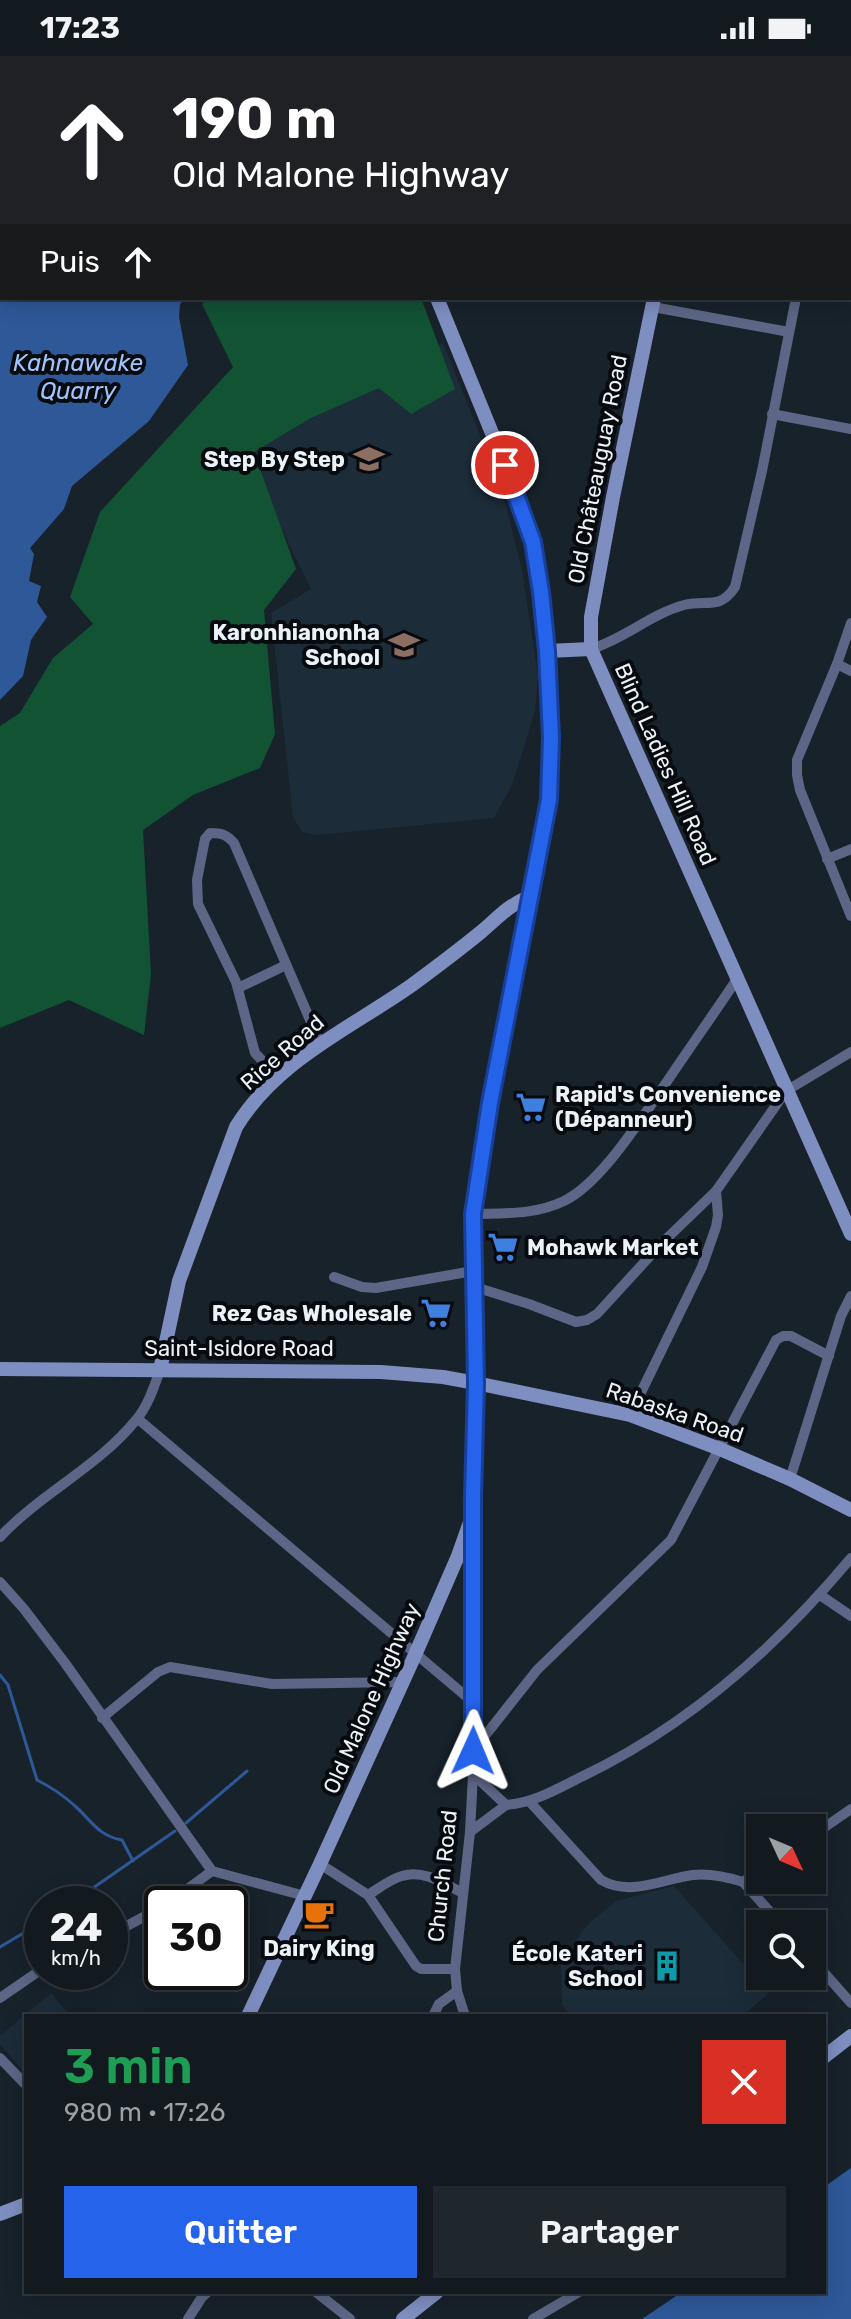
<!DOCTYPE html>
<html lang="fr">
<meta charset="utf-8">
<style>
:root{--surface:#121a20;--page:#1f272d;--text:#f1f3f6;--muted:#9ca1a5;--line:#31383e;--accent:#2563eb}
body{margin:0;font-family:Rubik,sans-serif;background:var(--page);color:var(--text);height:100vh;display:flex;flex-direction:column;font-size:30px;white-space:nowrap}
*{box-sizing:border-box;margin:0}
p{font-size:26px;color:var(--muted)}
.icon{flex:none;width:44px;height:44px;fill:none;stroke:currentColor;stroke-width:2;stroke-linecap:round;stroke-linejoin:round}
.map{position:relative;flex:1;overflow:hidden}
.details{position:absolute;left:24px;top:1958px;width:802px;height:280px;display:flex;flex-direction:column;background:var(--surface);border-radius:0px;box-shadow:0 4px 20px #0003,0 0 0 2px var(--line)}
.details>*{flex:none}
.hud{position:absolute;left:0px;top:0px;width:852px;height:244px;box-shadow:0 4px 20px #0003,0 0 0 2px var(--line);background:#202124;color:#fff;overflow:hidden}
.needle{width:52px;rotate:134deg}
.controls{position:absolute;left:746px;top:1758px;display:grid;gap:16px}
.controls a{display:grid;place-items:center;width:80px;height:80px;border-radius:0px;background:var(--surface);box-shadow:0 4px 20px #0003,0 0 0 2px var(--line);font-size:40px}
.speed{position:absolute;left:24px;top:1830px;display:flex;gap:16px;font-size:40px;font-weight:700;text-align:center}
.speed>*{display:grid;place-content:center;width:104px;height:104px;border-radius:50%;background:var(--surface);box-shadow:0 4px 20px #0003,0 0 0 2px var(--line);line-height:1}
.speed small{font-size:20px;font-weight:400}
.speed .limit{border:4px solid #111;border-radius:12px;background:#fff;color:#111}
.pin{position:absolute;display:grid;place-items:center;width:68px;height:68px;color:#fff;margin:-34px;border:4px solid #fff;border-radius:50%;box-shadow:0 2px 8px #0007}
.me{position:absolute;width:88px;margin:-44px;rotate:1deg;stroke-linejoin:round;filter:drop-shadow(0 0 6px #0008)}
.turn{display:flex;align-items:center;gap:28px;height:168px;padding:0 40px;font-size:36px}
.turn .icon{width:104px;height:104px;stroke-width:2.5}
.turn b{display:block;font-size:56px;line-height:68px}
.then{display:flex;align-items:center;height:76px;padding:0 40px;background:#0003;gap:16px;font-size:30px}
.round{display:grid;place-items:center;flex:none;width:84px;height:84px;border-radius:0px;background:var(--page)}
.overview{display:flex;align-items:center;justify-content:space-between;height:136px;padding:0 40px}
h1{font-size:48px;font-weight:600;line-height:60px;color:#1e9e55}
.button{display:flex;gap:16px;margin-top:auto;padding:16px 40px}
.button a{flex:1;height:92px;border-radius:0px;background:var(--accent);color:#fff;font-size:32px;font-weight:600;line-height:92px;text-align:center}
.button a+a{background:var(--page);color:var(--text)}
.status{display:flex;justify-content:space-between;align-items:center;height:56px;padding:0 40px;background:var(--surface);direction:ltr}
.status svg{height:22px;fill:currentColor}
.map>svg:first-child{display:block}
.built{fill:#1c2c39}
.green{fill:#125334}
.water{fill:#2f5899}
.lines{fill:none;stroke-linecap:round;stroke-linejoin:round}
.stream{stroke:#2f5899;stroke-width:3}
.street{stroke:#5d6686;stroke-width:10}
.secondary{stroke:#7f8ec1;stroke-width:14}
.route-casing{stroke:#184099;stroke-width:20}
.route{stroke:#2563eb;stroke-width:14}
.labels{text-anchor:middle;stroke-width:8;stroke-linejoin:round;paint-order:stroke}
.poi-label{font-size:22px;font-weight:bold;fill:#ebf3f8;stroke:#070b0f;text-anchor:end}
.street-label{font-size:22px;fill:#ebf3f8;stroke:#070b0f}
.water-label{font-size:24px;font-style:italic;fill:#a0c3fb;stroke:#070b0f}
</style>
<div class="status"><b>17:23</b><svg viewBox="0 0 49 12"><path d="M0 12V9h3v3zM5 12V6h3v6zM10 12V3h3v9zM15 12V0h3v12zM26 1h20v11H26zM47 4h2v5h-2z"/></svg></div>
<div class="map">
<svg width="851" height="2263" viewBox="0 0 851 2263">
<rect width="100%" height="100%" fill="#18222b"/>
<g class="built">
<path d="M443,287L502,434L522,514L538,620L535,655L512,729L494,762L317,779L302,776L293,761L271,557L311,533L240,387Z"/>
<path d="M674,1830L769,1937L742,1960H571L562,1949L561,1907L588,1868L616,1845Z"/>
<path d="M51,1937L70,1960H26V2018L0,1988V1980Z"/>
</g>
<path class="green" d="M207,242H421L455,333L411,358L379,332L311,362L254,396L296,513L264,554L275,678L260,712L193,739L143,774L151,918L144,979L69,944L0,972V670L20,657L53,602L93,568L70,541L100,456L233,311L202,248Z"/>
<g class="water">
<path d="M0,0H229L230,2H2V242H186L180,248L179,261L188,309L149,365L72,430L64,453L30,492L34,498L29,525L41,530L37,546L47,561L31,584L23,620L0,644Z"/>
<path d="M851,2112V2263H642L682,2236H824V2131Z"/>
</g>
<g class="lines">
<g class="stream">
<path d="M0,1619L8,1629L37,1724C51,1731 63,1739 75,1750C91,1764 98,1780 122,1784L133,1805"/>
<path d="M186,1767L247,1715"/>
<path d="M70,1848L175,1775"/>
<path d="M0,1891L42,1866"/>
</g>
<g class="street">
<path d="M557,2V0"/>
<path d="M847,2L848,0"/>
<path d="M653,251L789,276"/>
<path d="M772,358L851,373"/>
<path d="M851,567L837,608L797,704V719L800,734L851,860"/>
<path d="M591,593C624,583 651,558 684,549C707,543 719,555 735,531L762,415L796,242"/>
<path d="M837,608L851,615"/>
<path d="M827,803L851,793"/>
<path d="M238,932L286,909"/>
<path d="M279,1022L255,997L236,926L198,848L197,824L205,783L210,777C221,777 226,778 234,787L320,987"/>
<path d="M473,1158C505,1157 535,1159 564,1145C601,1127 640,1064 664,1030C688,994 713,959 737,923"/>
<path d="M334,1221L362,1231L376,1232L473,1215"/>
<path d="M475,1231L529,1248L576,1266L587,1264L597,1258L661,1188L716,1135L786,1035L851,996"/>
<path d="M630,1359L702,1211L716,1171L718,1159L716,1135"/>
<path d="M138,1363L474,1647"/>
<path d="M790,1423L841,1260L851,1240"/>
<path d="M0,1481C41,1437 98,1411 136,1364C148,1350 154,1331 160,1314"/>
<path d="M0,1526L24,1553L65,1607L212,1815L305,1840"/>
<path d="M820,1539L851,1560"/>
<path d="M102,1662L158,1616L170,1611L272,1628L403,1626"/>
<path d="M473,1695L537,1614L671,1484L776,1284L783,1280H791L829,1300"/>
<path d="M473,1718L506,1749C533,1747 555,1734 579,1722C687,1671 775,1593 851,1502"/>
<path d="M529,1745L601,1824C631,1841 662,1823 693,1819C711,1817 727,1821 743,1826"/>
<path d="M470,1776L506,1749"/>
<path d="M812,1780L851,1753"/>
<path d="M320,1808L368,1839L416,1910L421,1913H455"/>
<path d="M743,1826L781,1868"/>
<path d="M743,1826L760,1815"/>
<path d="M368,1839C378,1833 390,1823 402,1820C423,1813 445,1828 463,1837"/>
<path d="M167,1848L212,1815"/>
<path d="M110,1879L162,1851"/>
<path d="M812,1903L851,1947"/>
<path d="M0,1942L42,1913"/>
<path d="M433,1960L439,1948L457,1935"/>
<path d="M465,1960L457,1935L455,1913L470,1776L473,1718V1464"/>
<path d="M0,2002L26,2029"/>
<path d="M316,2236L350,2263"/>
<path d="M188,2263L202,2241L208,2236"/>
<path d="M533,2263L579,2236"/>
</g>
<g class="secondary">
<path d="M335,0V2"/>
<path d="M704,2V0"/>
<path d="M654,242L613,441L591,561V593L851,1178"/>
<path d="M547,595L591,593"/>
<path d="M0,1313L381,1316L443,1321L476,1327L630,1359L720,1393L790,1423L851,1454"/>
<path d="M160,1314L179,1225L236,1071C277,1004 351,972 412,929C435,912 459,894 481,876C500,860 506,851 530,840"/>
<path d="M248,1960L320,1808L415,1599L458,1500L470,1466L473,1442L476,1327L473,1158L490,1047L549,744L551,681L547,595L541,536L533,486L505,409L437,242"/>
<path d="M824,2001L851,1980"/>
<path d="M0,2158L26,2148"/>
<path d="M403,2263L437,2236"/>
</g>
</g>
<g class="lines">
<g class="route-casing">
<path id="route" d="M473,1695V1442L476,1327L473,1158L490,1047L549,744L551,681L547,595L541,536L533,486L505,409"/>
</g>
<use href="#route" class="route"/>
</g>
<defs>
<g id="school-bare" transform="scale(2.4)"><path d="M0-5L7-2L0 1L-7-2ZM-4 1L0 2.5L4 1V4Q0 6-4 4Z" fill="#8d6e63" stroke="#070b0f" stroke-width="2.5" paint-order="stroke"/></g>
<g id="supermarket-bare" transform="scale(2.4)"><path d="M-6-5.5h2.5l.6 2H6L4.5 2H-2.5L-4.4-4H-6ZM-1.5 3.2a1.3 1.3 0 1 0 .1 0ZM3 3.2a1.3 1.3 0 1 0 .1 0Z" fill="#3f7fe0" stroke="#070b0f" stroke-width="2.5" paint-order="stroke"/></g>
<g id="cafe-bare" transform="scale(2.4)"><path d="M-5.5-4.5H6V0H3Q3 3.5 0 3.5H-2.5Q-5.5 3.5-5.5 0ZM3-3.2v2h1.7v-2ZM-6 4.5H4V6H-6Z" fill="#e8710a" stroke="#070b0f" stroke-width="2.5" paint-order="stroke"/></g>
<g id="building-bare" transform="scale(2.4)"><path d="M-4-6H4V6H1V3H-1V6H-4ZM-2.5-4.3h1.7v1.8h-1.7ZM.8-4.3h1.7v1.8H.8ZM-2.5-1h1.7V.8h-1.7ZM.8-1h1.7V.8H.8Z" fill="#0f9aa8" stroke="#070b0f" stroke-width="2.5" paint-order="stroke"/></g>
</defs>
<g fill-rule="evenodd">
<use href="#school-bare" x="369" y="403"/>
<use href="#school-bare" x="404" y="589"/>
<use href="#supermarket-bare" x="531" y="1051"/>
<use href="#supermarket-bare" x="503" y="1191"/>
<use href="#supermarket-bare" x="436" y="1257"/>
<use href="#cafe-bare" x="319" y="1858"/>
<use href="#building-bare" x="667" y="1910"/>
</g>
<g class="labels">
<g class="poi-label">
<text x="345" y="411">Step By Step</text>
<text x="380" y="584">Karonhianonha<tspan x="380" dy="25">School</tspan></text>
<text x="555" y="1046" text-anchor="start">Rapid's Convenience<tspan x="555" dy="25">(Dépanneur)</tspan></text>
<text x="527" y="1199" text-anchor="start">Mohawk Market</text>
<text x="412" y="1265">Rez Gas Wholesale</text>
<text x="319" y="1900" text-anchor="middle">Dairy King</text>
<text x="643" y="1905">École Kateri<tspan x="643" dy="25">School</tspan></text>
</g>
<g class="street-label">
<text transform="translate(597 413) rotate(-79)" y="8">Old Châteauguay Road</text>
<text transform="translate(666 708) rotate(66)" y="8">Blind Ladies Hill Road</text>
<text transform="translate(282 996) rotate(-41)" y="8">Rice Road</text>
<text x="239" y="1300">Saint-Isidore Road</text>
<text transform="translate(675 1356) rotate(19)" y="8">Rabaska Road</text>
<text transform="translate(371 1642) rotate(-66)" y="8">Old Malone Highway</text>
<text transform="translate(442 1820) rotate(-84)" y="8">Church Road</text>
</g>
<g class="water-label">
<text x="78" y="315">Kahnawake<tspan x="78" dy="28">Quarry</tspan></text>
</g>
</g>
</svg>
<div class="controls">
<a><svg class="needle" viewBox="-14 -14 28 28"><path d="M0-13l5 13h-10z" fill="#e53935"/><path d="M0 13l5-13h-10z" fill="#9ca1a5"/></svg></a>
<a><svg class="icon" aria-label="search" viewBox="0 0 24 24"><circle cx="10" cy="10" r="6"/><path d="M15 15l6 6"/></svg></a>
</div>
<div class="speed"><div>24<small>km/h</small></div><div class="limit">30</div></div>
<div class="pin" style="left:505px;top:409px;background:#d93025"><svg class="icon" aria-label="arrive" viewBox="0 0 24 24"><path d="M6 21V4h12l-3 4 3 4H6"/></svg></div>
<svg class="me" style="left:473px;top:1695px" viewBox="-20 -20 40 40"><path d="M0-17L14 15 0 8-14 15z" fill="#2563eb" stroke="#fff" stroke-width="4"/></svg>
<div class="hud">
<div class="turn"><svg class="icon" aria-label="ahead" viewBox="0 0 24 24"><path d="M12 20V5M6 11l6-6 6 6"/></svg><div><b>190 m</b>Old Malone Highway</div></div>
<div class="then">Puis<svg class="icon" aria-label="ahead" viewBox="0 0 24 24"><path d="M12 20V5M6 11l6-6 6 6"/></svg></div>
</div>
<section class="details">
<div class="overview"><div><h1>3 min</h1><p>980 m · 17:26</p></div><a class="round" style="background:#d93025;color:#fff"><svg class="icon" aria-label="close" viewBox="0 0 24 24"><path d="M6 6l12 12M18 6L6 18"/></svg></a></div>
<div class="button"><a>Quitter</a><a>Partager</a></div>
</section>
</div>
